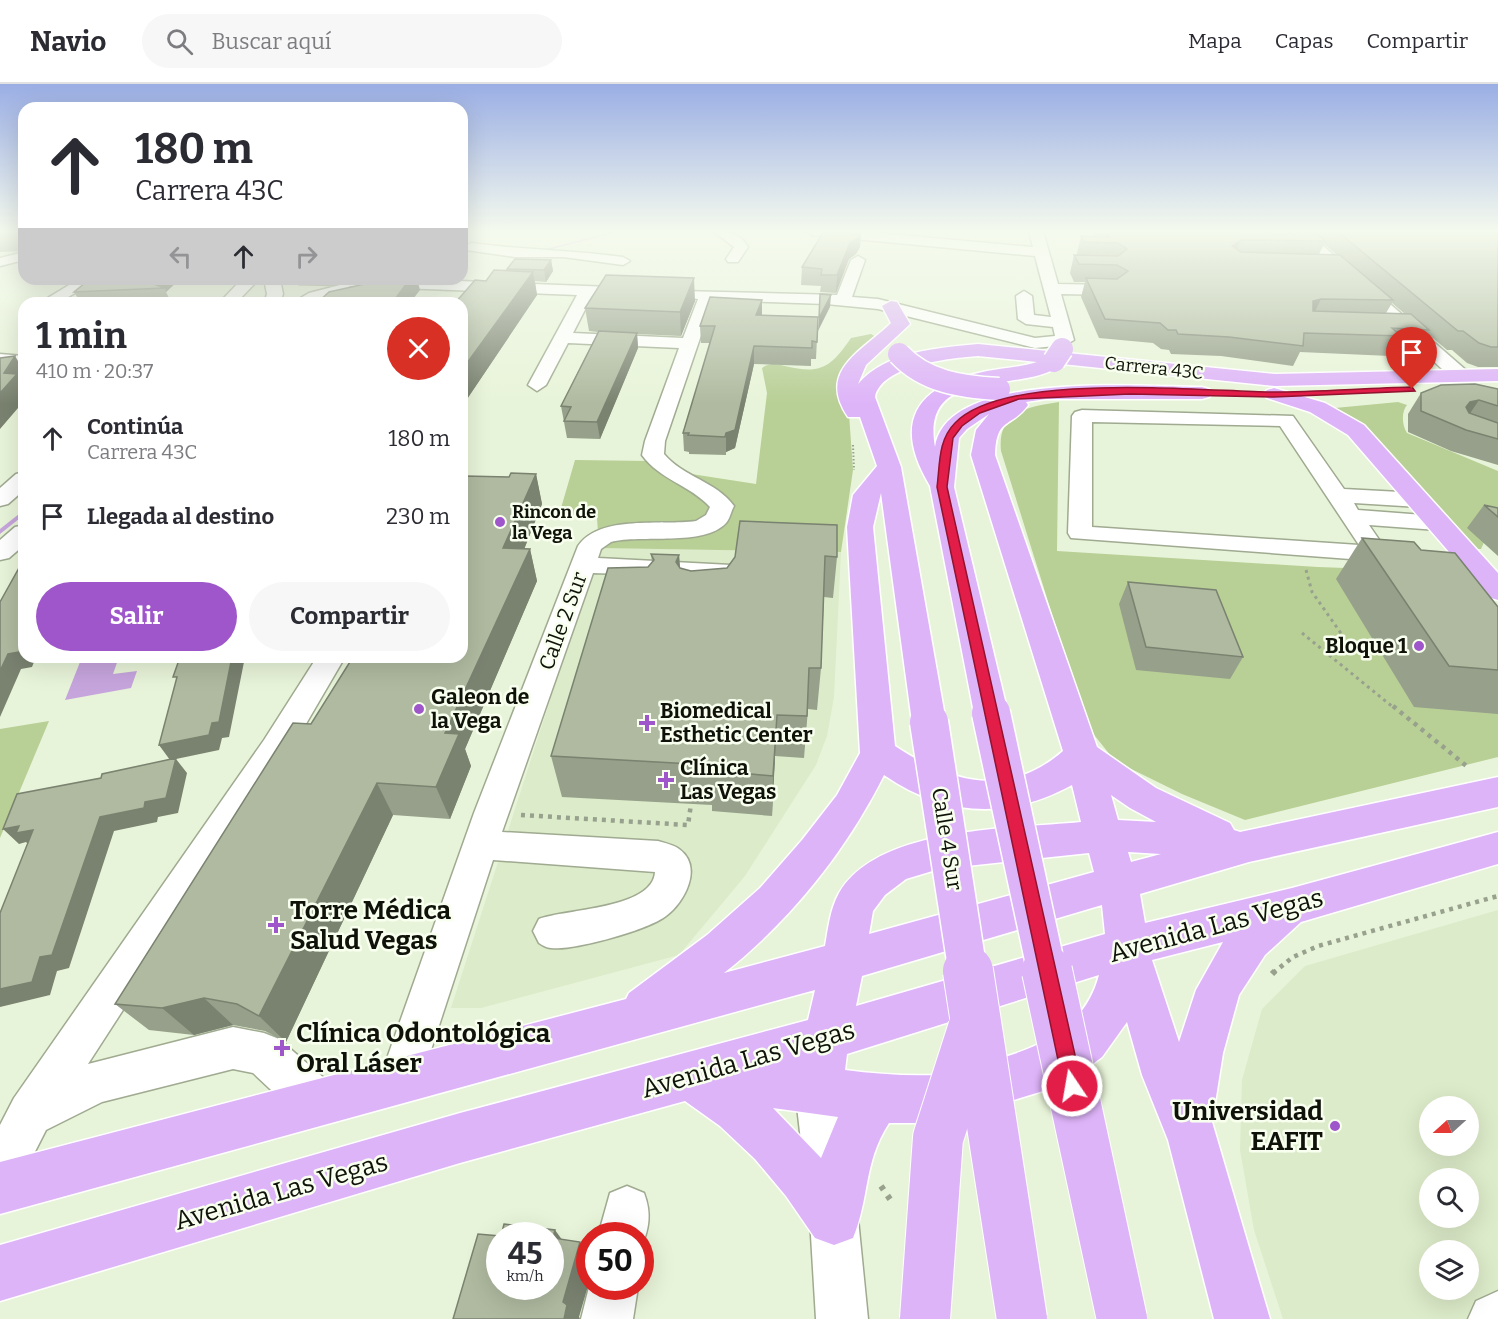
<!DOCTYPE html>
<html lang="es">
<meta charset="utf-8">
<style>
:root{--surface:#fff;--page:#f7f7f7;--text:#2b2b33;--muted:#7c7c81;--line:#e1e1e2;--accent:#9e56ca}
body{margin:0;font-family:Bitter,serif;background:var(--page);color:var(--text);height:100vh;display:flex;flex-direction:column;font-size:22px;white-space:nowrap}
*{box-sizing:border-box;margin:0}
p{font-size:20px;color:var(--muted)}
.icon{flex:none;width:33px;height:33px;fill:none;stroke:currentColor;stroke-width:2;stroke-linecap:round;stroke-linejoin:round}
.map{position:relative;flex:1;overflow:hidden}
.drawer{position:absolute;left:18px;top:213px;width:450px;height:366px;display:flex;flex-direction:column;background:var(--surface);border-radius:18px;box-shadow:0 6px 24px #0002}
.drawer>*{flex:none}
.top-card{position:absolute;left:18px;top:18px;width:450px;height:183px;border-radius:18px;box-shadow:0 6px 24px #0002;background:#fff;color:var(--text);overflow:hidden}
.needle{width:39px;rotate:249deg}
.buttons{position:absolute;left:1419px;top:1012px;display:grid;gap:12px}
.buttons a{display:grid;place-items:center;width:60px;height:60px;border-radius:50%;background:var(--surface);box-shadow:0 6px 24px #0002;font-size:30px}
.speed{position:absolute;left:486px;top:1138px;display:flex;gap:12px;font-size:30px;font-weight:700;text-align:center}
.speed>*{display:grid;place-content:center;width:78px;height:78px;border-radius:50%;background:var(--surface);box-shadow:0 6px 24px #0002;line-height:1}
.speed small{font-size:15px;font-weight:400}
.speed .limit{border:9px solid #d22;background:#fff;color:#111}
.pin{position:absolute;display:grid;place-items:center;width:51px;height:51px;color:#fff;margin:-62px -26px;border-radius:50% 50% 50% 0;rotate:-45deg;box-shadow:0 0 6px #0007}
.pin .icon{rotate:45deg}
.me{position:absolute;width:66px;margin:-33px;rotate:348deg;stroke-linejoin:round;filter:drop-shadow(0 0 4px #0008)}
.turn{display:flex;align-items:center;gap:21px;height:126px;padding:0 18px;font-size:27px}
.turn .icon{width:78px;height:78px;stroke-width:2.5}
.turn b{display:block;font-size:42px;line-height:51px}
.lanes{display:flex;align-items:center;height:57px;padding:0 18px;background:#0003;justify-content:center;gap:30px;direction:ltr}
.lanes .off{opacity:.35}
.round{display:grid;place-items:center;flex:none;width:63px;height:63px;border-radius:32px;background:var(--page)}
.headline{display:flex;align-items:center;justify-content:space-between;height:102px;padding:0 18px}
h1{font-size:36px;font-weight:700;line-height:45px}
.cta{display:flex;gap:12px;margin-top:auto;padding:12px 18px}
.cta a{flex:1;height:69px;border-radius:36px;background:var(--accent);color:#fff;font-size:24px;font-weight:700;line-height:69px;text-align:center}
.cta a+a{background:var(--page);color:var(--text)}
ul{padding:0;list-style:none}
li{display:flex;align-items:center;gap:18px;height:78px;padding:0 18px}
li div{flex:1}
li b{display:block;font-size:22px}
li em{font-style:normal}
header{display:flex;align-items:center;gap:36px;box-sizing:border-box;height:84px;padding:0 30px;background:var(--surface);border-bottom:2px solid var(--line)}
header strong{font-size:28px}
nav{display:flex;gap:33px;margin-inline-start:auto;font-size:21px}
.search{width:420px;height:54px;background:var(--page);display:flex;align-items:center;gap:15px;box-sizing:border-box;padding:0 21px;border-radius:33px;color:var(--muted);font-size:22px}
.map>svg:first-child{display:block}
.built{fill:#dcebc9;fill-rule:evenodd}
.green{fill:#b8cf96}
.water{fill:#c6a5dd}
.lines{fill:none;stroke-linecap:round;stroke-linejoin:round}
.stream{fill:#c6a5dd;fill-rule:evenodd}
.minor-casing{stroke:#9faa90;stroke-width:3}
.major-casing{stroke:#fff;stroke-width:3}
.path-far3{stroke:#98a18d;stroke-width:2;stroke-dasharray:1.5 2;stroke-linecap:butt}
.path-far2{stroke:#98a18d;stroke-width:3;stroke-dasharray:3 4;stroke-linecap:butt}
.path-far1{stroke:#98a18d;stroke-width:4.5;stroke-dasharray:4 5;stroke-linecap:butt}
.path{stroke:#98a18d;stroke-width:6;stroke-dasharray:4.5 7;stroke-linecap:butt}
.minor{fill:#fff;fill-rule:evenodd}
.major{fill:#deb4f9;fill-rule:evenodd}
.major-bridge-far3-casing{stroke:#fff;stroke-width:19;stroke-linecap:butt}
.major-bridge-far2-casing{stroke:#fff;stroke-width:25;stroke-linecap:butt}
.major-bridge-far1-casing{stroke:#fff;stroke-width:41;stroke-linecap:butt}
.major-bridge-casing{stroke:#fff;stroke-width:52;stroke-linecap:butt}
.major-bridge-far3{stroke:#deb4f9;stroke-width:17}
.major-bridge-far2{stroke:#deb4f9;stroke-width:22}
.major-bridge-far1{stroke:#deb4f9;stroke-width:38}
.major-bridge{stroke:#deb4f9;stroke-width:50}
.wall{fill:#96a08a;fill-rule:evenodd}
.shaded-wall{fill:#7a8270}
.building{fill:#afbaa0;stroke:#7a8270;stroke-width:1.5}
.route{fill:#e11d48;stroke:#92132f;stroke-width:1.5}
.poi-dot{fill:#9e56ca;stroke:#f8ffef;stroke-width:2}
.labels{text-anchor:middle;stroke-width:5;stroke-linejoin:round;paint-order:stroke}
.far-street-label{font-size:18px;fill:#0f1209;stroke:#f8ffef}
.far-poi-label{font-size:18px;font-weight:bold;fill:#0f1209;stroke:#f8ffef;text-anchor:start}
.street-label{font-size:21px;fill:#0f1209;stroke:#f8ffef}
.poi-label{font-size:21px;font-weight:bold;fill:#0f1209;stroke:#f8ffef;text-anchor:start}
.near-poi-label{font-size:26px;font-weight:bold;fill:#0f1209;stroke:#f8ffef;text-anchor:start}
.near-street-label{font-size:26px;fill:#0f1209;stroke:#f8ffef}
</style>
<header>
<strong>Navio</strong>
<div class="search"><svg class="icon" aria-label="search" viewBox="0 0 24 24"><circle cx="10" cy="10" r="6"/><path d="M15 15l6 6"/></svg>Buscar aquí</div>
<nav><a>Mapa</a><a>Capas</a><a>Compartir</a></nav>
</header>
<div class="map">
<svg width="1498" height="1235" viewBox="0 0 1498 1235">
<rect width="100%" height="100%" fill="#e8f4d9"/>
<g class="built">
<path d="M599,464L841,468L834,613L827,652L816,681L745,792L679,871L481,924H451Z"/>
<path d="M1498,826V1235H1283L1254,1146L1240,1066L1242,996L1262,925L1305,882ZM1430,1023H1468V1062H1430ZM1430,1095H1468V1134H1430ZM1430,1167H1468V1206H1430Z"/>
</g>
<g class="green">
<path d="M871,250L876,253L848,316L853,386L841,468L599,464L597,434L559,431L575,376L649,377L659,385L756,400L767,309L762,284C770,278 776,280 785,282C821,291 831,283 851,254Z"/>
<path d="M1059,318L1057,467L1318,483L1429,487L1498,571V673L1245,736L1182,710L1115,677L1087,642L1001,367C997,328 1027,323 1059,318Z"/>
<path d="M1398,318L1407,321C1401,328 1402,341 1407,349L1498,387V428L1481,465H1470L1333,326L1335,324Z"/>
<path d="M49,637L0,754V645Z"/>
</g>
<path class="water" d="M82,573H119L113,590L137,587L131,604L65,616Z"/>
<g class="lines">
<g class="stream">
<path d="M616,147H622L548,166L546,165Z"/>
<path d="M24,426V431L0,450V445Z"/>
</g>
<g class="minor-casing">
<g id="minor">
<path d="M713,147C728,147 740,149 748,163L738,178H728L726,175L734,163Z"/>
<path d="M805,147H856L1033,163L1029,147H1043L1058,200L1112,201L1120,206L1112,211L1061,210L1074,256L1065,261L1035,264L878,225L826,220L713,216L665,357L664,370C683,393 716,397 734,422C731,427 730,435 726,439C704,463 641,450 611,458L601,465L598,474L731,481L739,490L729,522L720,524L711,522L707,516L712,493L593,489L502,748L658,757C665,759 674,761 679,765C704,783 684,819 666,832C648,846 573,867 551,864C547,864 542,861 539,859L533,847L539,835C565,825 653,825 655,788L493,776L417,1009L402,1016L387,1009L380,994L474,729L578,462C600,430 662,442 696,437L706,431L710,423C690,401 660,396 642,371L645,357L679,264L568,259L546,301L537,307L528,301L577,211L349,202L352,205L349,208L313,219H292L309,209L340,201L299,200L291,195H410L637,204L643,206L645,209L643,212H592L573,249L683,254L698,215L682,213L680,210L682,207L837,211L851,176L858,172L865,176L852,213L878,215L1035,254L1055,252L1053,243L1026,240L1018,235L1016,212L1024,207L1032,212L1034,231L1051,233L1035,172L812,151Z"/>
<path d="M1291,147H1306L1467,287L1469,291L1467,295H1453Z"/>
<path d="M471,159C522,166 572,166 623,173L630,177L623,181L563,173H515L466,166L464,163Z"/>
<path d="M24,168V176L0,182V174Z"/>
<path d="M79,195H98L60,218L51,219L46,215Z"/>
<path d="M242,195H259L236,219H219Z"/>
<path d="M264,195H280L283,210L280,219H264L267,210Z"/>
<path d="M0,270L24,272V282L0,280Z"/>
<path d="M1082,326L1293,332L1344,405L1419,409L1427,411L1430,416L1427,421L1419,423L1354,419L1358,426L1437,432L1445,434L1449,439L1445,444L1437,446L1369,441L1389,470L1386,475L1377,477L1071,454L1068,449L1072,332L1075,328ZM1092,338L1280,342L1359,461L1092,443Z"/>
<path d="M24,388V406L8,420L0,422V404L16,390Z"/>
<path d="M24,441V461L9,474L0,476V456L15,443Z"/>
<path d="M317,573H345L286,674L88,980L233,943L264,949L279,955L333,1002L339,1018L333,1034L317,1040L301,1034L253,989L233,985L102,1018L46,1046L16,1105L0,1112V1041L14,1014L264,656Z"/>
<path d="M817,983L832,990L839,1005L858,1135L868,1235H816L810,1135L795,1005L802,990Z"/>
<path d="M627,1102L644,1109C652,1130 649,1146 640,1166V1152H598L610,1109Z"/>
<path d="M590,1199V1203H638L633,1235H581Z"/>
<path d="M1498,1207V1235H1468L1476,1217Z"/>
</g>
</g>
<g class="major-casing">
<g id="major">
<path d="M891,217L897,218L910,240L866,281L858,300C886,267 938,264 978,260L1275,290L1498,285V297L1275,302L1062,280C1023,312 920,279 935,363C946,285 1145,303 1202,303L1209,305L1213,309L1209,313L1202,315H1046L1026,318L1028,321C1012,344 996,332 995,371L1097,663L1156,704L1230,739L1234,746L1240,748L1498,693V723L1249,778L1140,810L1145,839L1292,804L1498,748V780L1301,838L1265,871L1239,911L1223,969L1212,1038L1270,1235H1214L1168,1056L1142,991L1127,938L1102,973L1066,1000L939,1039H889C863,1079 870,1113 853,1154L834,1161L815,1154L786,1112L755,1075L720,1042L685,1017L460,1079L0,1217V1161L460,1029L808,936L815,906L0,1130V1078L626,915L629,909L707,851L760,804L802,756L837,711L860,669L847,443L853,411L877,382L860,333H848C816,286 863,267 891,239L882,222ZM978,272L1037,278C1021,283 1004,284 987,287C917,301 891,337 930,402L974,629L979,638L991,641L1003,638L1008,629L954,403L959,354L967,345L989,330L976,346L971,371L1063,667C1008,715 951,699 895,662L873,443L881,409L912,638L917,647L929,650L941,647L946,638L901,383L875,313C881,281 951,274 978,272ZM884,691C945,733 1008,736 1072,701L1081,738C1012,745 878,742 839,809C830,825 828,845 825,862L724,889C791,836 846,767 884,691ZM1111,711L1130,724L1156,738L1118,736ZM1128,768L1161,770L1131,778ZM1089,769L1094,788L869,850L873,827L885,811L906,795L939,785ZM1102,821L1105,850L856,922L862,892ZM1223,858L1196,906L1179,958L1152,876ZM1099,891C1084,949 1032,966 981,980C967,983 951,990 936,991C905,992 875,990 845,986L847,970ZM773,1024L838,1033L821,1074Z"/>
<path d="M1274,304L1325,319L1364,341L1498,489V516L1488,513L1348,351L1310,328L1267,314L1263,310L1267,306Z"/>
</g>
</g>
<path class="path-far3" d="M853,361L854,386"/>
<g class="path-far2">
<path d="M1306,486L1312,508L1345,555"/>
<path d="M1302,549L1394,624"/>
</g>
<g class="path-far1">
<path d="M1393,622L1469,684"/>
<path d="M521,731L688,741L691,720"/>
<path d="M1273,889L1293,873L1318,862L1498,812"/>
</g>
<g class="path">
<path d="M1272,890L1275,887"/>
<path d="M881,1102L894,1121"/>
</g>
<use href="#minor" class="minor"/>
<use href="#major" class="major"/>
<g class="major-bridge-far3-casing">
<path id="major-bridge-far3" d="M1061,266L1062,264"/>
</g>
<g class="major-bridge-far2-casing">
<g id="major-bridge-far2">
<path d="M899,270C925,298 962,303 999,305"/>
<path d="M1054,277L1062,265"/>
</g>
</g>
<g class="major-bridge-far1-casing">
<g id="major-bridge-far1">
<path d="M991,629L1047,889"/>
<path d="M929,638L968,889"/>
</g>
</g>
<g class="major-bridge-casing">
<g id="major-bridge">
<path d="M968,887L1022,1235"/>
<path d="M1047,887L1122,1235"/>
<path d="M925,1235L938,1054L973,945"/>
</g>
</g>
<use href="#major-bridge-far3" class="major-bridge-far3"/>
<use href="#major-bridge-far2" class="major-bridge-far2"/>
<use href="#major-bridge-far1" class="major-bridge-far1"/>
<use href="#major-bridge" class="major-bridge"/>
</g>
<g class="wall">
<path d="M0,147H24V167L0,168Z"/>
<path d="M861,147L860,163L856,170L849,175L836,209L820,208L821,202L801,201L802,183Z"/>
<path d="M1091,147H1498V283H1478L1467,279L1452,266H1447L1427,249L1417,265L1394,264L1390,272L1300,268L1293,282L1221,272L1171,270L1169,266L1161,265L1153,259L1099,254L1081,213L1085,198H1074L1070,189L1074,171H1077V169L1081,152L1095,153ZM1324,160L1336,170H1319ZM1392,219L1405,230L1386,229Z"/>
<path d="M551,176L553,187L546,198L535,197L537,211L465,318H462V219L486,197L507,187V185Z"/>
<path d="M90,195H180L166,208L170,216L81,219L74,208Z"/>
<path d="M695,217L681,252L637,250L638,264L600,355L567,354L561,322L598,248L589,247L585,224Z"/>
<path d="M762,231L818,233L816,275H811V282L754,280L735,364L726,368V371L689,370V368L684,367L683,349L710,259H701L700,242Z"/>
<path d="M1498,305V381L1451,367L1408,348V330L1421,309Z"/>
<path d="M536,390L542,420L524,465H530L537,497L465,665L471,682L450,735L393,731L286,958L265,947L233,941L194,951L149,946L115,920L311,640L462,573L509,393Z"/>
<path d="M1484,421L1498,424V472L1467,444Z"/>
<path d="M740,437L837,473L833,514L824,513L821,584L817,626L808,625L804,674L775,672L772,732L712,727V721L562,713L551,672L652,478L651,470L679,471L680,484L691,487L727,484L735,473Z"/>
<path d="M1362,454L1421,466L1498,523V630L1414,623L1336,495Z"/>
<path d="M1128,498L1243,573L1230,595L1136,586L1119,520Z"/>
</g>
<g class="shaded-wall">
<path d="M861,147L860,163L856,170L849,175L836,209L837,191L850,159Z"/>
<path d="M1241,156L1234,173L1232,162Z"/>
<path d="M551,176L553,187L546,198L544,186Z"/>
<path d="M533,188L537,211L465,318L462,308V286Z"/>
<path d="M694,194L695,217L681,252L680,228Z"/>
<path d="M162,195H180L166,208L165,204L156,201Z"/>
<path d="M410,195H417L420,206L410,219H392Z"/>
<path d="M831,211L830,223L818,247L819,234Z"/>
<path d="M1321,215L1312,234L1313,217Z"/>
<path d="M762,216V232L756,231Z"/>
<path d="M637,249L638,264L600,355L597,338Z"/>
<path d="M754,262V280L735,364L726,368V371V349Z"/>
<path d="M15,272L24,287V297L23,299L24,301V317L0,345V309L4,289Z"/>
<path d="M1479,316L1465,337L1466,323L1470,318Z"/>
<path d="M536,390L542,420L512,496L503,464Z"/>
<path d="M530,465L537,497L465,665L471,682L450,735L436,703L445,649Z"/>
<path d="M679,471L682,512L676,478Z"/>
<path d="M23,558L24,573H39H36L32,583L21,585L0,633V587L8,570Z"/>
<path d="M232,573H245L229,653L222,654L219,666L176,675L187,689L178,729L158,733L157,738L114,747L69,884L57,887L50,911L0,923V905L40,873L100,733L145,718L170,676L159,661L212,639Z"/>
<path d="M777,631L775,672L772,732L773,692Z"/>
<path d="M377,699L393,731L286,958L259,932Z"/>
<path d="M19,742L33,746L32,764L26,758L19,760L3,745Z"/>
<path d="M204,914L233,941L194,951L162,924Z"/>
<path d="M555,1146L571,1168L553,1154Z"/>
<path d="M580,1158L590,1172V1195L579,1233L580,1235H564L563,1218Z"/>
</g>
<g class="building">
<path d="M824,147H861L858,154L850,159L837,191H821L822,185L802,183Z"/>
<path d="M1106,147H1314L1325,157L1241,156L1232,162L1241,168L1340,171L1393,216L1321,215L1313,217V227L1411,230L1429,246L1392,244L1401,252L1304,249L1303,262L1229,253L1178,250L1176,246H1168L1160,239L1105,235L1086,194L1117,195L1128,187L1117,181L1079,180L1074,171L1118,172L1127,165L1118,159L1084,158L1081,152L1109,153Z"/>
<path d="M1337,147H1498V263H1491L1479,259L1463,247H1458Z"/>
<path d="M515,175L551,176L544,186L507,185Z"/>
<path d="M494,186L533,188L462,286V219H455L475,196L486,197Z"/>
<path d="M606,191L694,194L680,228L585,224Z"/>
<path d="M90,195H162L156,201L165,204L74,208Z"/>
<path d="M387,195H410L392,219H317L329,208Z"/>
<path d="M820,210L831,211L819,234Z"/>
<path d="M710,213L762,216L756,231L818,233L817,258L812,257V264L754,262L735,346L726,349L725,353L688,351L689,349H683L715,242H700Z"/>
<path d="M599,247L637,249L597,338L564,337L571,323L561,322Z"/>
<path d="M15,272L4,289L17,290L0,309V274Z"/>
<path d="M1475,300L1498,305V322L1479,316L1470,318L1466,323L1469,329L1498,339V355L1466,346L1421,327V309L1441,301Z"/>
<path d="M511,389L536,390L503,464L530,465L445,649L459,650L436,703L377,699L259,932L237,920L204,914L162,924L115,920L293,639L311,640L353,573H462V398L465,392L509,393Z"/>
<path d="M1484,421L1498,424V433Z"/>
<path d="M740,437L837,441V473L825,472L821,584H809L807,632L777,631L773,692L710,686V681L551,672L608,484L648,483L654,476L651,470L679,471L676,478L680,484L691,487L727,484L735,473Z"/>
<path d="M1362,454L1414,458L1421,466L1455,469L1498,523V586L1449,582Z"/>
<path d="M24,475V558L19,568L8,570L0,587V518Z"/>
<path d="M1128,498L1216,506L1243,573L1146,563Z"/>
<path d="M180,573H232L219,638L212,639L209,651L159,661L177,593H173Z"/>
<path d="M176,674L166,714L145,718L144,724L100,733L52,871L40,873L32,898L0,905V829L33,746L16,749L19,742L3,745L17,710L101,694L102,690Z"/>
<path d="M504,1140L555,1146L553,1154L580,1158L563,1218L567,1221L564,1235H453L478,1150L500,1152V1203H550V1152H501Z"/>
</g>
<linearGradient id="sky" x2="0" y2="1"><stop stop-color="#9aaee4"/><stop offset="0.46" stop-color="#f5faee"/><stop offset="1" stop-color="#f5faee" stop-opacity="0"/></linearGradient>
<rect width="1498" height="320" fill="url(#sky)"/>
<path class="route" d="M1412,303L1415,307L1274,313L1130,310L1019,315L980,329L962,342L953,354L947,403L1082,1002L1079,1009L1072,1012L1065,1009L937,403C940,380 938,356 955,339C1005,287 1199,307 1271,308C1318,308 1365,304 1412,303Z"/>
<g class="poi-dot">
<circle cx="500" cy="438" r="6"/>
<circle cx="1419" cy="562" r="6"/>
<circle cx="419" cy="625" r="6"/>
<path d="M644 630h6v6h6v6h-6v6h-6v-6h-6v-6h6z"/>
<path d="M663 687h6v6h6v6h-6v6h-6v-6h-6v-6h6z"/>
<path d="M273 832h6v6h6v6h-6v6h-6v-6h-6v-6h6z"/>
<path d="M279 955h6v6h6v6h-6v6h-6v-6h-6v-6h6z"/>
<circle cx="1335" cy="1042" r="6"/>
</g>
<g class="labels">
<g class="far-street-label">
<text transform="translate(1154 284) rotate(6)" y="6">Carrera 43C</text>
</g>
<g class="far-poi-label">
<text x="512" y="434">Rincon de<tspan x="512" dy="21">la Vega</tspan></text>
</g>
<g class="street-label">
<text transform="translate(563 537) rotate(-70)" y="7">Calle 2 Sur</text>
<text transform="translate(947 755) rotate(81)" y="7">Calle 4 Sur</text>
</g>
<g class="poi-label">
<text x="1407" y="569" text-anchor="end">Bloque 1</text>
<text x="431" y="620">Galeon de<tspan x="431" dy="24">la Vega</tspan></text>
<text x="660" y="634">Biomedical<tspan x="660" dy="24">Esthetic Center</tspan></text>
<text x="680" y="691">Clínica<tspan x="680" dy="24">Las Vegas</tspan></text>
</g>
<g class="near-poi-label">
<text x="290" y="835">Torre Médica<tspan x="290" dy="30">Salud Vegas</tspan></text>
<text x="296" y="958">Clínica Odontológica<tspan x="296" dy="30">Oral Láser</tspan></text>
<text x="1323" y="1036" text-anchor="end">Universidad<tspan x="1323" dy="30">EAFIT</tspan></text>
</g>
<g class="near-street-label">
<text transform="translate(1216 841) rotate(-15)" y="9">Avenida Las Vegas</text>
<text transform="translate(748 975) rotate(-16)" y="9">Avenida Las Vegas</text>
<text transform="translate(281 1107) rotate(-16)" y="9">Avenida Las Vegas</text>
</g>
</g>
</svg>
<div class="buttons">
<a><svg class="needle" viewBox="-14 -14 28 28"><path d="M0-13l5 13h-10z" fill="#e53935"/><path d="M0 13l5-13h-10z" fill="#7c7c81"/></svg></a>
<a><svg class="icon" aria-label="search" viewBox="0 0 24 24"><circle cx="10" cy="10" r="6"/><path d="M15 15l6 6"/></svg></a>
<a><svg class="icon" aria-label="layers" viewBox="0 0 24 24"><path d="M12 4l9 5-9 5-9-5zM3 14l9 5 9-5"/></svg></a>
</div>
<div class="speed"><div>45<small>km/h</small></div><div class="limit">50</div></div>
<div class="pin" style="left:1412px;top:305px;background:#d93025"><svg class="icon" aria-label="arrive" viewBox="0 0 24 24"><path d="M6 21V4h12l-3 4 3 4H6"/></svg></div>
<svg class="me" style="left:1072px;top:1002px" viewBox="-20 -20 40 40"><circle r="17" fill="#e11d48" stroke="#fff" stroke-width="3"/><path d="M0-11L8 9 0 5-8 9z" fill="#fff"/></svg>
<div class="top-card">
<div class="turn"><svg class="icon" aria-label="ahead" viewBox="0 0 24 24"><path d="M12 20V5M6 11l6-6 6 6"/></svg><div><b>180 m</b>Carrera 43C</div></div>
<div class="lanes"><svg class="icon off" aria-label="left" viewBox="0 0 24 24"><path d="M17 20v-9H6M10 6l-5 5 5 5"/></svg><svg class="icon" aria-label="ahead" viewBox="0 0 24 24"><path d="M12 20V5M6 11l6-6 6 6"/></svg><svg class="icon off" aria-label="right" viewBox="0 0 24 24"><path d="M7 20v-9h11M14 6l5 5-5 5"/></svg></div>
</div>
<section class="drawer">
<div class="headline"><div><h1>1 min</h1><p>410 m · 20:37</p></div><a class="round" style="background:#d93025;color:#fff"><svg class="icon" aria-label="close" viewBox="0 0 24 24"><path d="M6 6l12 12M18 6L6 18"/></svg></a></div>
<ul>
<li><svg class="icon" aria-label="ahead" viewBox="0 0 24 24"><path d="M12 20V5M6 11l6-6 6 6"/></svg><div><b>Continúa</b><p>Carrera 43C</p></div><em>180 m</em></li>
<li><svg class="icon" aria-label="arrive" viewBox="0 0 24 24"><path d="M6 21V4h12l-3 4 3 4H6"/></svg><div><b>Llegada al destino</b></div><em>230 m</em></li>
</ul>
<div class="cta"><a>Salir</a><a>Compartir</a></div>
</section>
</div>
